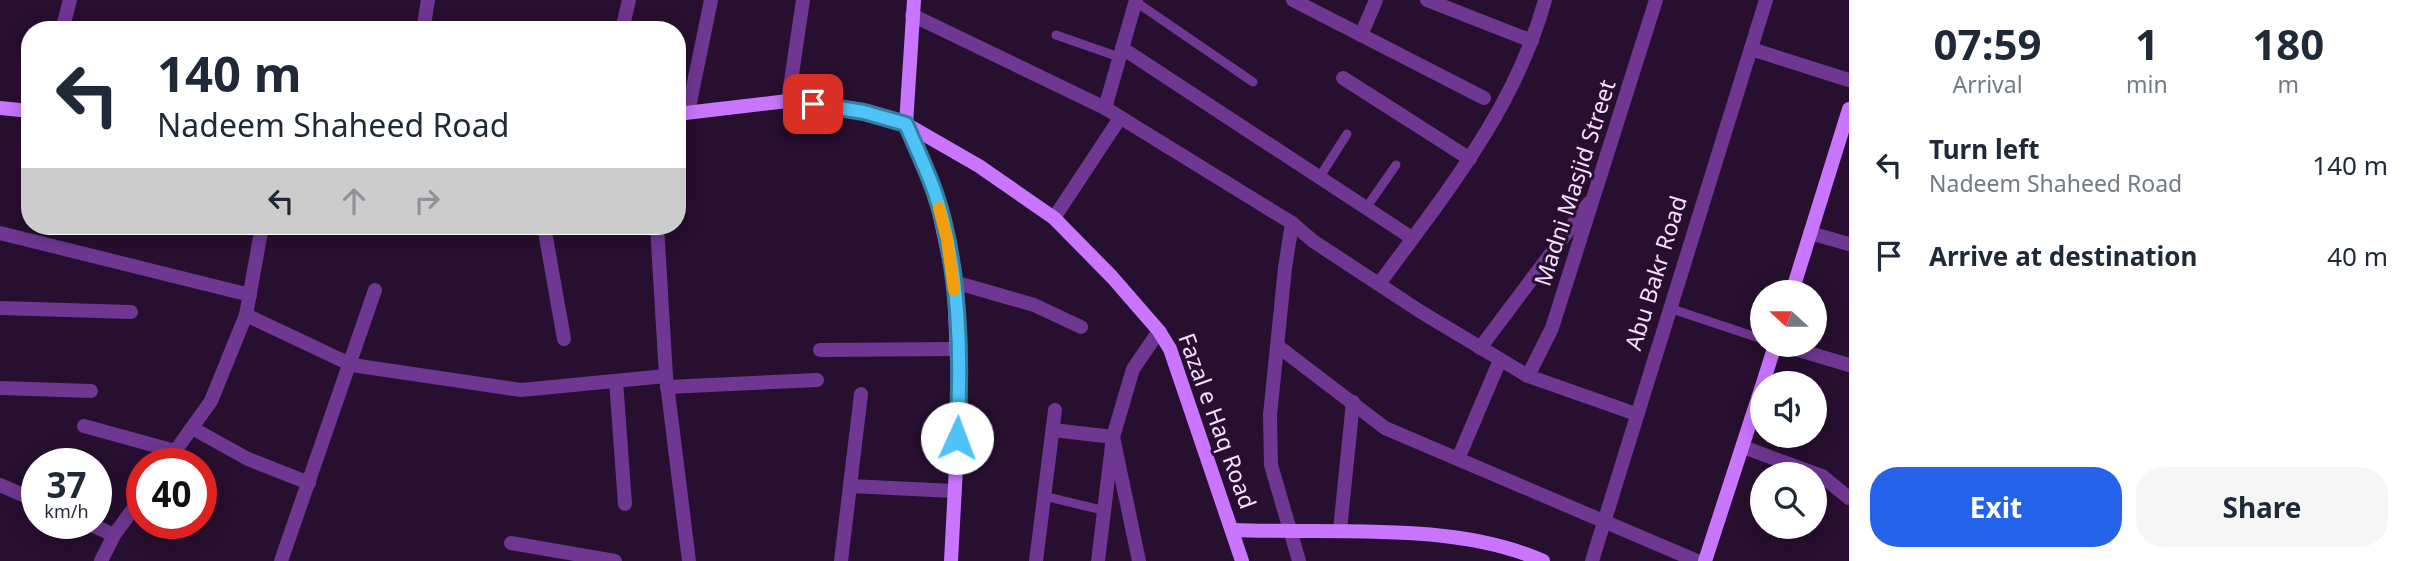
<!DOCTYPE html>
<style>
:root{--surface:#fff;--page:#f6f6f7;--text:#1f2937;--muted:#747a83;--accent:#2563eb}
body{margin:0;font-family:"Noto Sans",sans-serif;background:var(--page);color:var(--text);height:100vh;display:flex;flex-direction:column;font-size:26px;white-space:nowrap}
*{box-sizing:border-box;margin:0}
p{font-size:23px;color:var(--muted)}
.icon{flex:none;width:38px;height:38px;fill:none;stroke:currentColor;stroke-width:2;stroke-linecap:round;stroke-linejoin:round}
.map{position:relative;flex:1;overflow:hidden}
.drawer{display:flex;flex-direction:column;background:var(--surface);width:560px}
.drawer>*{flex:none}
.hud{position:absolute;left:21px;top:21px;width:665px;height:214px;border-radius:28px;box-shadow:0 4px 18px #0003;background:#fff;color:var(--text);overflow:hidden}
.needle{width:46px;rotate:291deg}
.tools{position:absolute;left:1750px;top:280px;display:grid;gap:14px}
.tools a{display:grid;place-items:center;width:77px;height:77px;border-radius:50%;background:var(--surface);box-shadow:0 4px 18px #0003;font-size:35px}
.speed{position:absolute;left:21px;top:448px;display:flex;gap:14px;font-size:35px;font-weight:700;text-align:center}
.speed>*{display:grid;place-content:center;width:91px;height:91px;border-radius:50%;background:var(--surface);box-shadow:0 4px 18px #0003;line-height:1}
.speed small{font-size:18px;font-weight:400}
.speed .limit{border:10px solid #d22;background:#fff;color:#111}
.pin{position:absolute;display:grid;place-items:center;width:60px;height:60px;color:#fff;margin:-30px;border-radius:14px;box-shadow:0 4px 10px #0006}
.me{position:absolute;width:77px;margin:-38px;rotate:2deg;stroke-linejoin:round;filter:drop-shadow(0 0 5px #0008)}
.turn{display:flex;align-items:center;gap:24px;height:147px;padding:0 21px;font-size:32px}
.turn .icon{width:91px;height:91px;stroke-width:2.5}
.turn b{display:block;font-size:49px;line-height:60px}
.lanes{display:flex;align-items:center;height:66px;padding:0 21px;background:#0003;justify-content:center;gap:35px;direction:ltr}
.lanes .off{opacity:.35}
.eta{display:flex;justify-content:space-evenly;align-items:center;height:119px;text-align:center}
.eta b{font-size:42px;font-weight:700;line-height:49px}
.primary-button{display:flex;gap:14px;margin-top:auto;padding:14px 21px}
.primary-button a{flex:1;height:80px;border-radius:28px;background:var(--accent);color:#fff;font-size:28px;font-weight:700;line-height:80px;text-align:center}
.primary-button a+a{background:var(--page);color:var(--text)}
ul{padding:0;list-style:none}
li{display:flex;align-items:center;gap:21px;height:91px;padding:0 21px}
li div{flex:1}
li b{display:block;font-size:26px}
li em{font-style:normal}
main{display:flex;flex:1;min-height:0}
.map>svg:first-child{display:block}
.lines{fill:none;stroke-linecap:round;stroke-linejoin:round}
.lane{stroke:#6f3692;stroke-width:9}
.street{stroke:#6f3692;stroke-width:14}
.secondary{stroke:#c975ff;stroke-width:14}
.route-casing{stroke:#337fa1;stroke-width:18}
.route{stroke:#4fc3f7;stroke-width:12}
.slow{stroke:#f59e0b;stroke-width:12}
.labels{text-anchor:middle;stroke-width:6;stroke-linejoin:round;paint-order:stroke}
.street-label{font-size:23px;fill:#f5deff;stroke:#270f2f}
</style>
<main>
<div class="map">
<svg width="1849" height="561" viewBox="0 0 1849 561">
<rect width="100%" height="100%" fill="#270f2f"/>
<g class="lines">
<g class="lane">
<path d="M1136,2L1253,82"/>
<path d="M1056,35L1119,57"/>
<path d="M1319,178L1347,134"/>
<path d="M1366,208L1396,165"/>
<path d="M1669,308L1762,339"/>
<path d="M1044,496L1102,510"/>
</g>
<g class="street">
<path d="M1293,0L1484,98"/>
<path d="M1427,0L1532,41"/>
<path d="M912,15L1105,108L1292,223L1313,241L1421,312L1528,376L1636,414"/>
<path d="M62,30L70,0"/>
<path d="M423,30L428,0"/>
<path d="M622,30L629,0"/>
<path d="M1361,35L1376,0"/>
<path d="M1122,48L1412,238"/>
<path d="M1751,49L1849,80"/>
<path d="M1343,78L1470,159"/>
<path d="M788,101L803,0"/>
<path d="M1105,108L1136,0"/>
<path d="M688,112L711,0"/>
<path d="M1054,218L1120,118"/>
<path d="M1292,223L1285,268L1270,415L1271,465L1299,561"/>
<path d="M544,226L564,339"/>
<path d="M0,233L250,295"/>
<path d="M1810,233L1849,244"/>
<path d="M954,282L1034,305L1081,327"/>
<path d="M1379,284C1445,194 1515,109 1545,0"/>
<path d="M0,308L131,312"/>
<path d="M246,315L352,365L521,390L666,376L657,226"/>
<path d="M1782,345L1849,365"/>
<path d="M1279,347L1385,428L1697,561"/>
<path d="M1480,348L1589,203"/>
<path d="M820,350L957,349"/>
<path d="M666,376L689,561"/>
<path d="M1528,376L1552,328L1656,0"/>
<path d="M616,381L625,504"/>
<path d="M667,387L817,380"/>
<path d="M0,388L91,391"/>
<path d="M84,426L175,451"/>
<path d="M192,428L248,459L309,483"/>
<path d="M1053,430L1113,437L1139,561"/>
<path d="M1743,447L1822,476L1849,498"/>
<path d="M1458,459L1500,360"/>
<path d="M166,464L211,401L246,315L262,226"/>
<path d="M0,485L37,501"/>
<path d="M850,486L954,491"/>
<path d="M87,523L114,535"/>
<path d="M1340,530L1353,402"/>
<path d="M511,543L615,561"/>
<path d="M101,561L114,535L142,497"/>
<path d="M281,561L375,290"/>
<path d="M841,561L861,394"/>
<path d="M1036,561L1055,410"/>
<path d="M1098,561L1113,437L1133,369L1159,331"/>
<path d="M1592,561L1766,0"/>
</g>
<g class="secondary">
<path d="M914,0L906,124L935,192L954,282L959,411L951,561"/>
<path d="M0,108L30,111"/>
<path d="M677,114L788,101L864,112L906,124L979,166L1054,218L1112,277L1159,331L1170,349L1242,561"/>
<path d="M1792,292L1849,109"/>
<path d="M1763,383L1775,345"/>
<path d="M1233,530C1330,534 1454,521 1543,561"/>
<path d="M1705,561L1762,386"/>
</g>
</g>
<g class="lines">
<g class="route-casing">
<path id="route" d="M813,104L864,112L906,124C916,147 927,170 935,193C960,266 962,361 957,438"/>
</g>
<use href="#route" class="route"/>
<path class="slow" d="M939,208L947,239L954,290"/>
</g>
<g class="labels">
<g class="street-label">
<text transform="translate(1575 183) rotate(-72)" y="8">Madni Masjid Street</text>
<text transform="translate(1656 273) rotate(-73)" y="8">Abu Bakr Road</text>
<text transform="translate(1217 421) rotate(70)" y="8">Fazal e Haq Road</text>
</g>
</g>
</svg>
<div class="tools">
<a><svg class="needle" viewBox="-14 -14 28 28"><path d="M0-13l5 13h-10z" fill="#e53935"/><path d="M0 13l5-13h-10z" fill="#747a83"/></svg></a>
<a><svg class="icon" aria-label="sound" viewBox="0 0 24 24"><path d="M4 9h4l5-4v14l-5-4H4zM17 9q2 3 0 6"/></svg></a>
<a><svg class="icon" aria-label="search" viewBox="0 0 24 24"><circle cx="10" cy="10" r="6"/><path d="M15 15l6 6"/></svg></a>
</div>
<div class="speed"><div>37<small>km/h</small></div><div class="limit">40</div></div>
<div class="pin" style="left:813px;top:104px;background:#d93025"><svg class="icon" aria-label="arrive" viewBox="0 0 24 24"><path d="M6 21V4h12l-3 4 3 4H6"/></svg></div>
<svg class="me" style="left:957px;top:438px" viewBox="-20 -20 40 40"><circle r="19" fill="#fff"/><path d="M0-13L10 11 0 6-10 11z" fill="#4fc3f7"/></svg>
<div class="hud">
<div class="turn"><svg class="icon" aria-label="left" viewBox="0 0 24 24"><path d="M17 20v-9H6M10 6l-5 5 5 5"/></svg><div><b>140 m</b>Nadeem Shaheed Road</div></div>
<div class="lanes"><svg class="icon" aria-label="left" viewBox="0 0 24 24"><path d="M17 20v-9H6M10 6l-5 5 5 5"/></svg><svg class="icon off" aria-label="ahead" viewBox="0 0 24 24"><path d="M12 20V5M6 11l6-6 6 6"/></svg><svg class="icon off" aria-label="right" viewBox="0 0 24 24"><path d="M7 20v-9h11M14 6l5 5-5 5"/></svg></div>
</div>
</div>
<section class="drawer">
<div class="eta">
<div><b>07:59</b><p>Arrival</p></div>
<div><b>1</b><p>min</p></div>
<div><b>180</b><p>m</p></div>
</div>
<ul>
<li><svg class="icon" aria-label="left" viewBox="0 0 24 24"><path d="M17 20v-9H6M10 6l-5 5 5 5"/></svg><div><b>Turn left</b><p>Nadeem Shaheed Road</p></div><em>140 m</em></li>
<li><svg class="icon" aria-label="arrive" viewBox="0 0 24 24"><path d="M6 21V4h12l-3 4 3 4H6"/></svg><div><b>Arrive at destination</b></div><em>40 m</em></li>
</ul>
<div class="primary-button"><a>Exit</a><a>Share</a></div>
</section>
</main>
